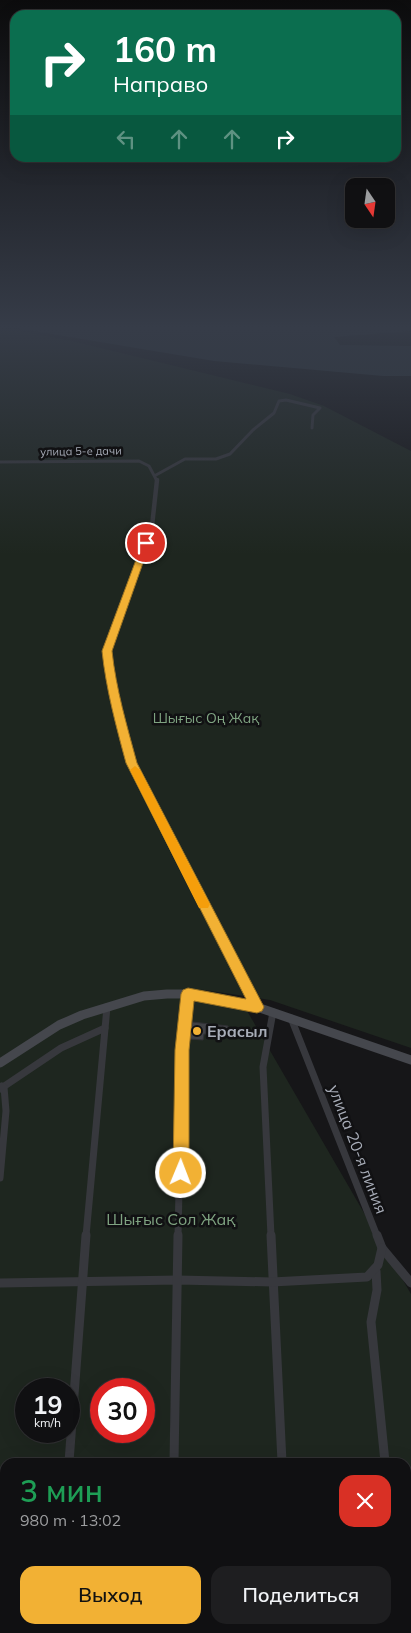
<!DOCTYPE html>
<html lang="ru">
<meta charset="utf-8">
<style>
:root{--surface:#101012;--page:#1e1e20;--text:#f1f3f6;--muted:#9c9d9f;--line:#303032;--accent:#f2b134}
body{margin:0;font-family:Mulish,sans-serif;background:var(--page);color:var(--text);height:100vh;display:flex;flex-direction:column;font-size:19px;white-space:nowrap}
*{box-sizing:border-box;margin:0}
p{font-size:16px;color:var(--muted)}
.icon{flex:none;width:28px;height:28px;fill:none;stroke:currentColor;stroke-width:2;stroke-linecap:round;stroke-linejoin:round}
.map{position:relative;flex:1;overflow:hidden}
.side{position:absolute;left:0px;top:1458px;width:411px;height:176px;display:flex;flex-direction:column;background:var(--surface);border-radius:15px 15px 0 0;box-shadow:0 5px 20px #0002,0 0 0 1px var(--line)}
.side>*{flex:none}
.guide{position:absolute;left:10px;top:10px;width:391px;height:152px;border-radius:15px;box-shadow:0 5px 20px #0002,0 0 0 1px var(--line);background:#0b6e4f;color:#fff;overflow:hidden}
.needle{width:32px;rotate:167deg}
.buttons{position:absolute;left:345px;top:178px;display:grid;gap:10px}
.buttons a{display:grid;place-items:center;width:50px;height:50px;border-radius:10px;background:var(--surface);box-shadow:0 5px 20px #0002,0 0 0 1px var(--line);font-size:25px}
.speed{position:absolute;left:15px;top:1378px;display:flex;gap:10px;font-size:25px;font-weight:700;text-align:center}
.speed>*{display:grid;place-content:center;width:65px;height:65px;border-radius:50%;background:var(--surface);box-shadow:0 5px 20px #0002,0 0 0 1px var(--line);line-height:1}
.speed small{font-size:12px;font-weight:400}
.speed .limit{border:8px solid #d22;background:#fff;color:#111}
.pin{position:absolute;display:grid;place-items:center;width:42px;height:42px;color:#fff;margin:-21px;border:2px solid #fff;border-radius:50%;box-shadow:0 1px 5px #0007}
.me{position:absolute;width:55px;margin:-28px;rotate:1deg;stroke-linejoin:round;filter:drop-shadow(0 0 4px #0008)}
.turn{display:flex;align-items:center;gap:18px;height:105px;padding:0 20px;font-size:22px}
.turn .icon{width:65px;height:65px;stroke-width:2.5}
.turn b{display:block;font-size:35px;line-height:42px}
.lanes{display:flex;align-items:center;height:48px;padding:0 20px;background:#0003;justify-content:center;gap:25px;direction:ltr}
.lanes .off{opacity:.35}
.round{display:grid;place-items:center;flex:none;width:52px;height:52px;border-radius:15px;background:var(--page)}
.headline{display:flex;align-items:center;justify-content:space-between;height:85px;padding:0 20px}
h1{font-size:30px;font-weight:600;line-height:38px;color:#1e9e55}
.action{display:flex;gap:10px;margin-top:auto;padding:10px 20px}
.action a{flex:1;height:58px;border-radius:15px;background:var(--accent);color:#111;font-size:20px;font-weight:600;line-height:58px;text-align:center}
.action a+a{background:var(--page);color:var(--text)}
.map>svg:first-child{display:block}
.green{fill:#1e261f;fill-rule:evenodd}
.water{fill:#2c353c}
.building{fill:#404145;stroke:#303034}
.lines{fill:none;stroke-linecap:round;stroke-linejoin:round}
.street-far4{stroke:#37383d;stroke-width:3}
.street-far3{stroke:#37383d;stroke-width:4.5}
.street-far2{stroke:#37383d;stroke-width:5.5}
.street-far1{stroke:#37383d;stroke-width:7}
.street{stroke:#37383d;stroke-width:9}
.secondary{stroke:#45474d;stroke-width:9}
.route{fill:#f2b134;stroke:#9d7322}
.slow{fill:#f59e0b}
.poi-dot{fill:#f2b134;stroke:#111113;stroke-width:2}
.labels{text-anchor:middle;stroke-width:5;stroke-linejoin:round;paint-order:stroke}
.far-street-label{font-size:11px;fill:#a8adb8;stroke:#111113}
.park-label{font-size:14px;fill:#7fa381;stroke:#111113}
.near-poi-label{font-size:16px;font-weight:bold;fill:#a8adb8;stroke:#111113;text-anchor:start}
.near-street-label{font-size:16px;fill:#a8adb8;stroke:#111113}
.near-park-label{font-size:16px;fill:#7fa381;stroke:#111113}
</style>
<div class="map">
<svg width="411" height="1633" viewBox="0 0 411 1633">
<rect width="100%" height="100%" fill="#161618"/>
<path class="green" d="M0,327L72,341L290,394L324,406L411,451V1048L270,1000L198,989L239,997L411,1294V1633H0ZM26,1389H69V1431H26ZM101,1389H144V1431H101ZM5,1462H406V1629H5Z"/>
<path class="water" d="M10,327H411V331L334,337L340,345L411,346V376H383L214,361Z"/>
<path class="building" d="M192,1022L228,1026V1036L204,1034L203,1040L190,1039Z"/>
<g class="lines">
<g class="street-far4">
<path d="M0,462L139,461L149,466L157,481"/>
<path d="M156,475L185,459H216L230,454L253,430L274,413L279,401L286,400L320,408L313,415L312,428"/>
</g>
<path class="street-far3" d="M111,676L107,651L152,526L157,480"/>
<path class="street-far2" d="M110,675L131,763L214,923"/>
<g class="street-far1">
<path d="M213,922L257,1007"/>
<path d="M291,1018L377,1236"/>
<path d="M0,1089L61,1048L105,1028"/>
<path d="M0,1178L6,1111L4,1087L2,1086"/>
<path d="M86,1236L107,1007"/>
<path d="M178,1236L182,1050L188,994"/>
<path d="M271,1236L263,1067L273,1012"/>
</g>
<g class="street">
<path d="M271,1235L282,1462"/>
<path d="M377,1235L382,1248L411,1283"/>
<path d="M376,1271L377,1290L371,1322L385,1462"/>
<path d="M0,1283L178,1280L272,1282L367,1277L378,1265L382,1248"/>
<path d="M69,1462L86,1235"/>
<path d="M174,1462L178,1235"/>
<path d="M406,1623L410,1633"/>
<path d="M57,1629V1633"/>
<path d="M171,1629V1633"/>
<path d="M291,1629V1633"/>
</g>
<path class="secondary" d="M0,1063L59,1025L82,1015L144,996L167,994H188L257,1007L411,1060"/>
</g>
<linearGradient id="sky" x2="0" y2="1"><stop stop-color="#0c0c0d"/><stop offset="0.59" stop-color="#363c48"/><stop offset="1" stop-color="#363c48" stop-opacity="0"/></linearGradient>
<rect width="411" height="555" fill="url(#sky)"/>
<path class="route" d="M143,541L150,543L112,651C116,689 127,726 137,763L264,1007L262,1011L257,1013L194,1001L189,1050V1173L186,1178L181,1180L176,1178L173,1173L175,1050L181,994L183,990L188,988L246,999L126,763C116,726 106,689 102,651Z"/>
<path class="slow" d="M135,766L140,770L208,901L210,904L208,908H199L130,770Z"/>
<circle class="poi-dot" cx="197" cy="1031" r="5"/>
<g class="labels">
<g class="far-street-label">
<text transform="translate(81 451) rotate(-1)" y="4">улица 5-е дачи</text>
</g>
<g class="park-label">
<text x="206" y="723">Шығыс Оң Жақ</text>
</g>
<g class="near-poi-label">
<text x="207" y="1037">Ерасыл</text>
</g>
<g class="near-street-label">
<text transform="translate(358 1149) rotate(69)" y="6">улица 20-я линия</text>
</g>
<g class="near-park-label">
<text x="171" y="1225">Шығыс Сол Жақ</text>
</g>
</g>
</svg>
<div class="buttons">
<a><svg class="needle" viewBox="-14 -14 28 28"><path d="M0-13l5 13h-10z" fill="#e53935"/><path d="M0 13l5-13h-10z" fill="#9c9d9f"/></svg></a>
</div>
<div class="speed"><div>19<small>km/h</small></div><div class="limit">30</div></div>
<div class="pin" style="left:146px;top:543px;background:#d93025"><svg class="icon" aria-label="arrive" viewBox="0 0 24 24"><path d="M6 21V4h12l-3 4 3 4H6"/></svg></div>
<svg class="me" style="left:181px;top:1173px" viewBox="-20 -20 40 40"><circle r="17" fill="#f2b134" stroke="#fff" stroke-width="3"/><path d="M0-11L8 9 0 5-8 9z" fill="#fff"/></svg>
<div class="guide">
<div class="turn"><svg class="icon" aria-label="right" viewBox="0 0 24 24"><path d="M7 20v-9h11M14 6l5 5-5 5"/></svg><div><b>160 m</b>Направо</div></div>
<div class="lanes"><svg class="icon off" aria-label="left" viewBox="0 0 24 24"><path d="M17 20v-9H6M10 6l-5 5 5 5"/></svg><svg class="icon off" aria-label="ahead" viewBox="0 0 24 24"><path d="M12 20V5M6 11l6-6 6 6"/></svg><svg class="icon off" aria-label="ahead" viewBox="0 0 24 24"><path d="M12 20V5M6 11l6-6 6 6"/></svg><svg class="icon" aria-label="right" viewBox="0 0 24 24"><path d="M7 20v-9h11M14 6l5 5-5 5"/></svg></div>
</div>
<section class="side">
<div class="headline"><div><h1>3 мин</h1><p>980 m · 13:02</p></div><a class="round" style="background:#d93025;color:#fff"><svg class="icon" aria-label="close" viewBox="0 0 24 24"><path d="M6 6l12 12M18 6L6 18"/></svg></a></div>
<div class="action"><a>Выход</a><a>Поделиться</a></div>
</section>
</div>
